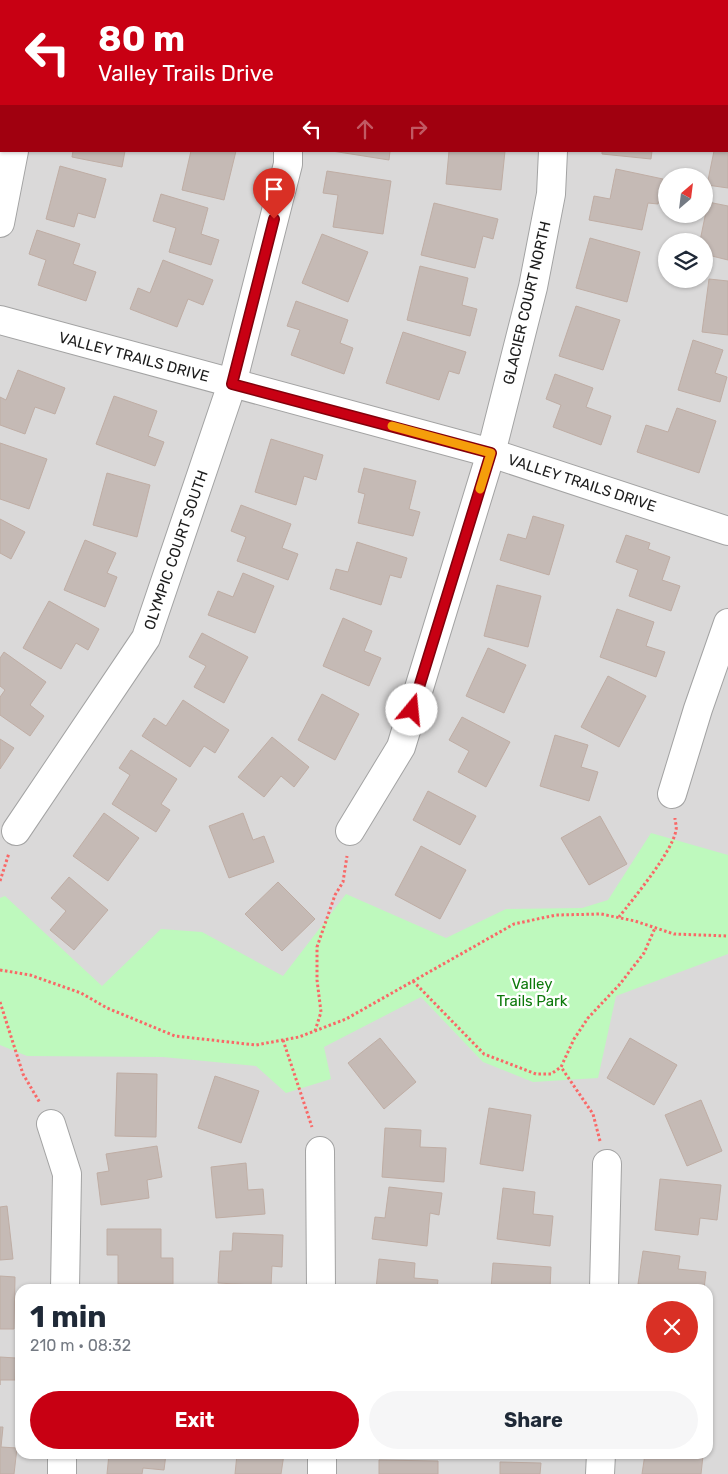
<!DOCTYPE html>
<meta charset="utf-8">
<style>
:root{--surface:#fff;--page:#f6f6f7;--text:#1f2937;--muted:#747a83;--accent:#c80013}
body{margin:0;font-family:Rubik,sans-serif;background:var(--page);color:var(--text);height:100vh;display:flex;flex-direction:column;font-size:19px;white-space:nowrap}
*{box-sizing:border-box;margin:0}
p{font-size:16px;color:var(--muted)}
.icon{flex:none;width:28px;height:28px;fill:none;stroke:currentColor;stroke-width:2;stroke-linecap:round;stroke-linejoin:round}
.map{position:relative;flex:1;overflow:hidden}
.sheet{position:absolute;left:15px;top:1284px;width:698px;height:175px;display:flex;flex-direction:column;background:var(--surface);border-radius:15px;box-shadow:0 1px 4px #0004}
.sheet>*{flex:none}
.banner{position:absolute;left:0px;top:0px;width:729px;height:152px;box-shadow:0 1px 4px #0004;background:#c80013;color:#fff;overflow:hidden}
.needle{width:32px;rotate:28deg}
.fabs{position:absolute;left:658px;top:168px;display:grid;gap:10px}
.fabs a{display:grid;place-items:center;width:55px;height:55px;border-radius:50%;background:var(--surface);box-shadow:0 1px 4px #0004;font-size:25px}
.pin{position:absolute;display:grid;place-items:center;width:42px;height:42px;color:#fff;margin:-51px -21px;border-radius:50% 50% 50% 0;rotate:-45deg;box-shadow:0 0 5px #0007}
.pin .icon{rotate:45deg}
.me{position:absolute;width:55px;margin:-28px;rotate:17deg;stroke-linejoin:round;filter:drop-shadow(0 0 4px #0008)}
.turn{display:flex;align-items:center;gap:18px;height:105px;padding:0 15px;font-size:22px}
.turn .icon{width:65px;height:65px;stroke-width:2.5}
.turn b{display:block;font-size:35px;line-height:42px}
.lanes{display:flex;align-items:center;height:48px;padding:0 15px;background:#0003;justify-content:center;gap:25px;direction:ltr}
.lanes .off{opacity:.35}
.round{display:grid;place-items:center;flex:none;width:52px;height:52px;border-radius:26px;background:var(--page)}
.overview{display:flex;align-items:center;justify-content:space-between;height:85px;padding:0 15px}
h1{font-size:30px;font-weight:700;line-height:38px}
.button{display:flex;gap:10px;margin-top:auto;padding:10px 15px}
.button a{flex:1;height:58px;border-radius:30px;background:var(--accent);color:#fff;font-size:20px;font-weight:700;line-height:58px;text-align:center}
.button a+a{background:var(--page);color:var(--text)}
.map>svg:first-child{display:block}
.residential{fill:#dad9d9;fill-rule:evenodd}
.park{fill:#bef9bd}
.building{fill:#c5bab5;stroke:#bfada4}
.lines{fill:none;stroke-linecap:round;stroke-linejoin:round}
.minor-casing{stroke:#a3a3a3;stroke-width:30}
.path{stroke:#f96867;stroke-width:3;stroke-dasharray:2.5 2.5;stroke-linecap:butt}
.minor{stroke:#fff;stroke-width:28}
.route-casing{stroke:#82000c;stroke-width:12}
.route{stroke:#c80013;stroke-width:9}
.slow{stroke:#f59e0b;stroke-width:9}
.labels{text-anchor:middle;stroke-width:5;stroke-linejoin:round;paint-order:stroke}
.street-label{font-size:15px;fill:#1c1c1c;stroke:#fff}
.park-label{font-size:15px;fill:#0d790b;stroke:#fff}
</style>
<div class="map">
<svg width="728" height="1474" viewBox="0 0 728 1474">
<rect width="100%" height="100%" fill="#eee8e2"/>
<path class="residential" d="M0,0H728V1474H0ZM1,1H728V151H1ZM666,176H704V214H666ZM666,241H704V279H666ZM20,1289H708V1454H20Z"/>
<path class="park" d="M651,833L728,855V954L616,996L598,1078L533,1082L483,1062L421,997L324,1047L331,1079L286,1093L256,1066L163,1057L27,1056L0,1045V898L5,896L102,986L161,929L202,932L283,976L346,894L446,938L506,909L582,908L608,900Z"/>
<g class="building">
<rect x="99" y="0" width="46" height="1"/>
<rect x="181" y="0" width="41" height="1"/>
<path d="M458,0H513L514,1H457Z"/>
<path d="M601,0H639L638,1Z"/>
<path d="M728,132V188L707,185L714,151H728Z"/>
<path d="M73,151H125L122,167L72,157Z"/>
<path d="M191,151H236L224,200L182,190Z"/>
<path d="M332,151H390L389,160Z"/>
<path d="M449,151H505L501,190L446,184Z"/>
<path d="M602,151H652L651,159L602,154Z"/>
<path d="M60,166L106,179L95,218L78,213L74,227L46,219Z"/>
<path d="M616,169L663,179L658,204L648,203L642,230L589,220L594,196L610,199Z"/>
<path d="M327,171L391,181L383,234L333,227L338,195L323,193Z"/>
<path d="M161,194L208,208L201,234L219,240L211,265L169,252L176,228L153,221Z"/>
<path d="M708,202L728,206V260L704,254V241H700Z"/>
<path d="M434,203L498,219L493,239L483,236L475,268L421,255Z"/>
<path d="M37,230L80,244L73,264L96,272L86,301L38,285L46,260L29,254Z"/>
<path d="M322,234L368,252L348,302L302,283Z"/>
<path d="M590,238L640,252L627,302L576,288Z"/>
<path d="M163,260L213,280L203,305L188,299L177,327L130,309L138,288L150,293Z"/>
<path d="M420,266L468,278L462,305L477,309L470,336L407,320Z"/>
<path d="M709,279L728,281V335L702,332Z"/>
<path d="M296,301L348,320L340,343L353,348L344,374L291,355L300,330L287,326Z"/>
<path d="M576,306L620,320L603,370L559,356Z"/>
<path d="M403,332L466,352L459,374L449,371L439,400L386,383Z"/>
<path d="M693,340L723,350L715,373L727,377L720,402L678,390Z"/>
<path d="M18,370L65,388L55,414L35,407L25,434L0,425V397L6,400Z"/>
<path d="M555,374L593,388L586,407L611,416L601,445L553,427L561,405L546,399Z"/>
<path d="M114,396L157,411L148,436L164,442L155,466L96,444Z"/>
<path d="M677,408L716,421L699,473L637,452L646,425L668,432Z"/>
<path d="M271,439L323,455L316,480L304,476L296,505L255,492Z"/>
<path d="M0,443L47,459L29,509L0,499Z"/>
<path d="M364,468L416,481L409,509L420,512L413,536L358,523L365,494L358,492Z"/>
<path d="M107,473L150,485L137,537L93,525Z"/>
<path d="M241,505L291,524L282,548L298,554L288,580L237,561L246,537L231,531Z"/>
<path d="M533,516L564,525L549,575L500,560L508,534L526,539Z"/>
<path d="M0,519L25,532L11,559L0,553Z"/>
<path d="M626,535L650,543L648,549L670,557L662,580L680,586L671,611L629,596L638,570L616,562Z"/>
<path d="M85,540L116,553L107,573L117,577L105,607L64,590Z"/>
<path d="M357,542L407,558L401,578L390,575L381,605L330,589L336,569L348,572Z"/>
<path d="M243,573L274,586L255,633L208,615L218,591L233,597Z"/>
<path d="M497,585L541,596L528,647L484,636Z"/>
<path d="M49,601L99,629L88,650L76,643L61,669L23,648Z"/>
<path d="M617,609L654,622L646,646L665,652L656,677L600,657Z"/>
<path d="M343,618L372,631L364,651L381,658L369,686L323,666Z"/>
<path d="M202,633L248,657L224,703L194,687L206,666L189,657Z"/>
<path d="M488,648L526,665L504,713L466,696Z"/>
<path d="M4,652L46,682L30,705L44,716L30,736L0,715V697L5,690L0,686V658Z"/>
<path d="M608,676L646,696L619,747L581,727Z"/>
<path d="M322,694L359,714L335,760L298,740Z"/>
<path d="M183,700L229,730L215,753L204,746L190,767L142,736L154,718L166,726Z"/>
<path d="M462,717L510,742L486,787L458,772L469,751L449,740Z"/>
<path d="M555,735L588,745L581,767L598,772L589,801L540,786Z"/>
<path d="M272,737L309,767L294,787L281,776L264,797L238,777Z"/>
<path d="M0,739L14,748L0,769Z"/>
<path d="M131,750L177,779L161,804L170,810L156,832L112,804L130,775L119,768Z"/>
<path d="M428,791L476,816L460,845L413,820Z"/>
<path d="M104,813L139,838L108,881L73,856Z"/>
<path d="M243,813L253,840L264,836L274,862L229,878L209,826Z"/>
<path d="M600,816L627,864L589,885L561,838Z"/>
<path d="M421,846L466,870L440,919L395,895Z"/>
<path d="M69,877L108,910L74,950L50,930L66,911L51,898Z"/>
<path d="M278,882L315,919L282,951L245,914Z"/>
<path d="M380,1038L416,1082L384,1109L348,1063Z"/>
<path d="M630,1038L677,1065L654,1105L607,1078Z"/>
<path d="M117,1073L157,1074L156,1137L115,1136Z"/>
<path d="M215,1076L259,1091L241,1143L198,1128Z"/>
<path d="M701,1100L722,1151L687,1166L665,1115Z"/>
<path d="M489,1108L531,1115L523,1171L480,1164Z"/>
<path d="M385,1128L421,1130L420,1147L446,1148L444,1182L382,1177Z"/>
<path d="M157,1146L162,1177L147,1180L149,1198L101,1205L97,1173L109,1171L106,1154Z"/>
<path d="M246,1163L248,1190L263,1189L265,1214L216,1218L211,1167Z"/>
<path d="M660,1179L721,1185L717,1220L700,1218L698,1235L655,1230Z"/>
<path d="M389,1187L442,1193L439,1215L430,1213L427,1246L372,1239L375,1217L385,1218Z"/>
<path d="M503,1188L535,1192L533,1214L553,1216L550,1246L497,1239Z"/>
<path d="M7,1206L13,1259L0,1260V1207Z"/>
<path d="M107,1229H161V1258H173V1284H118V1255H107Z"/>
<path d="M233,1233L283,1235L282,1267L272,1266L271,1286L218,1283L220,1251H232Z"/>
<path d="M643,1251L680,1256L678,1269L706,1272L704,1289H653V1286L638,1284Z"/>
<path d="M379,1259L415,1263L414,1278L438,1280L437,1289H376Z"/>
<path d="M493,1263L551,1267L550,1289H491Z"/>
<path d="M0,1276L15,1277L14,1329H0Z"/>
<path d="M0,1357L16,1358L15,1380H0V1385Z"/>
<path d="M0,1427H3L1,1447L17,1448L14,1474H0Z"/>
<path d="M109,1454H166L164,1470L143,1468L142,1474H107Z"/>
<path d="M237,1454H284L281,1474H235Z"/>
<path d="M645,1454H680L703,1456L701,1474H642Z"/>
<path d="M379,1460L438,1461V1474H379Z"/>
<path d="M500,1462L541,1463L540,1474H500Z"/>
</g>
<g class="lines">
<g class="minor-casing">
<g id="minor">
<path d="M0,223L14,151"/>
<path d="M0,320L491,453L728,531"/>
<path d="M672,794L698,709L728,623"/>
<path d="M16,831L146,638L232,384L288,164V151"/>
<path d="M350,831L401,747L491,453L533,287L551,194L553,151"/>
<path d="M51,1124L67,1174L65,1289"/>
<path d="M320,1151L321,1289"/>
<path d="M604,1289L607,1164"/>
<path d="M322,1454V1474"/>
<path d="M62,1474V1454"/>
<path d="M600,1474L601,1454"/>
</g>
</g>
<g class="path">
<path d="M0,881L9,853"/>
<path d="M619,917C633,899 673,851 676,830C677,826 675,822 675,818"/>
<path d="M0,970L30,975L81,993L107,1008L175,1036L256,1045L299,1037L346,1019L514,924L556,915L601,914L635,921L674,934L728,936"/>
<path d="M413,981L484,1054L536,1074H551L561,1067"/>
<path d="M0,1002L23,1074L40,1103"/>
<path d="M315,1031L321,1012L317,980V947L335,895L343,882L347,856"/>
<path d="M283,1040L312,1127"/>
<path d="M600,1141L593,1114L561,1067L574,1039L588,1018L620,984L644,953L655,928"/>
</g>
<use href="#minor" class="minor"/>
</g>
<g class="lines">
<g class="route-casing">
<path id="route" d="M274,219L232,384L491,453L412,710"/>
</g>
<use href="#route" class="route"/>
<path class="slow" d="M392,426L491,453L480,489"/>
</g>
<g class="labels">
<g class="street-label">
<text transform="translate(527 303) rotate(-77)" y="5">GLACIER COURT NORTH</text>
<text transform="translate(134 357) rotate(15)" y="5">VALLEY TRAILS DRIVE</text>
<text transform="translate(582 483) rotate(18)" y="5">VALLEY TRAILS DRIVE</text>
<text transform="translate(176 550) rotate(-71)" y="5">OLYMPIC COURT SOUTH</text>
</g>
<g class="park-label">
<text x="532" y="989">Valley<tspan x="532" dy="17">Trails Park</tspan></text>
</g>
</g>
</svg>
<div class="fabs">
<a><svg class="needle" viewBox="-14 -14 28 28"><path d="M0-13l5 13h-10z" fill="#e53935"/><path d="M0 13l5-13h-10z" fill="#747a83"/></svg></a>
<a><svg class="icon" aria-label="layers" viewBox="0 0 24 24"><path d="M12 4l9 5-9 5-9-5zM3 14l9 5 9-5"/></svg></a>
</div>
<div class="pin" style="left:274px;top:219px;background:#d93025"><svg class="icon" aria-label="arrive" viewBox="0 0 24 24"><path d="M6 21V4h12l-3 4 3 4H6"/></svg></div>
<svg class="me" style="left:412px;top:710px" viewBox="-20 -20 40 40"><circle r="19" fill="#fff"/><path d="M0-13L10 11 0 6-10 11z" fill="#c80013"/></svg>
<div class="banner">
<div class="turn"><svg class="icon" aria-label="left" viewBox="0 0 24 24"><path d="M17 20v-9H6M10 6l-5 5 5 5"/></svg><div><b>80 m</b>Valley Trails Drive</div></div>
<div class="lanes"><svg class="icon" aria-label="left" viewBox="0 0 24 24"><path d="M17 20v-9H6M10 6l-5 5 5 5"/></svg><svg class="icon off" aria-label="ahead" viewBox="0 0 24 24"><path d="M12 20V5M6 11l6-6 6 6"/></svg><svg class="icon off" aria-label="right" viewBox="0 0 24 24"><path d="M7 20v-9h11M14 6l5 5-5 5"/></svg></div>
</div>
<section class="sheet">
<div class="overview"><div><h1>1 min</h1><p>210 m · 08:32</p></div><a class="round" style="background:#d93025;color:#fff"><svg class="icon" aria-label="close" viewBox="0 0 24 24"><path d="M6 6l12 12M18 6L6 18"/></svg></a></div>
<div class="button"><a>Exit</a><a>Share</a></div>
</section>
</div>
